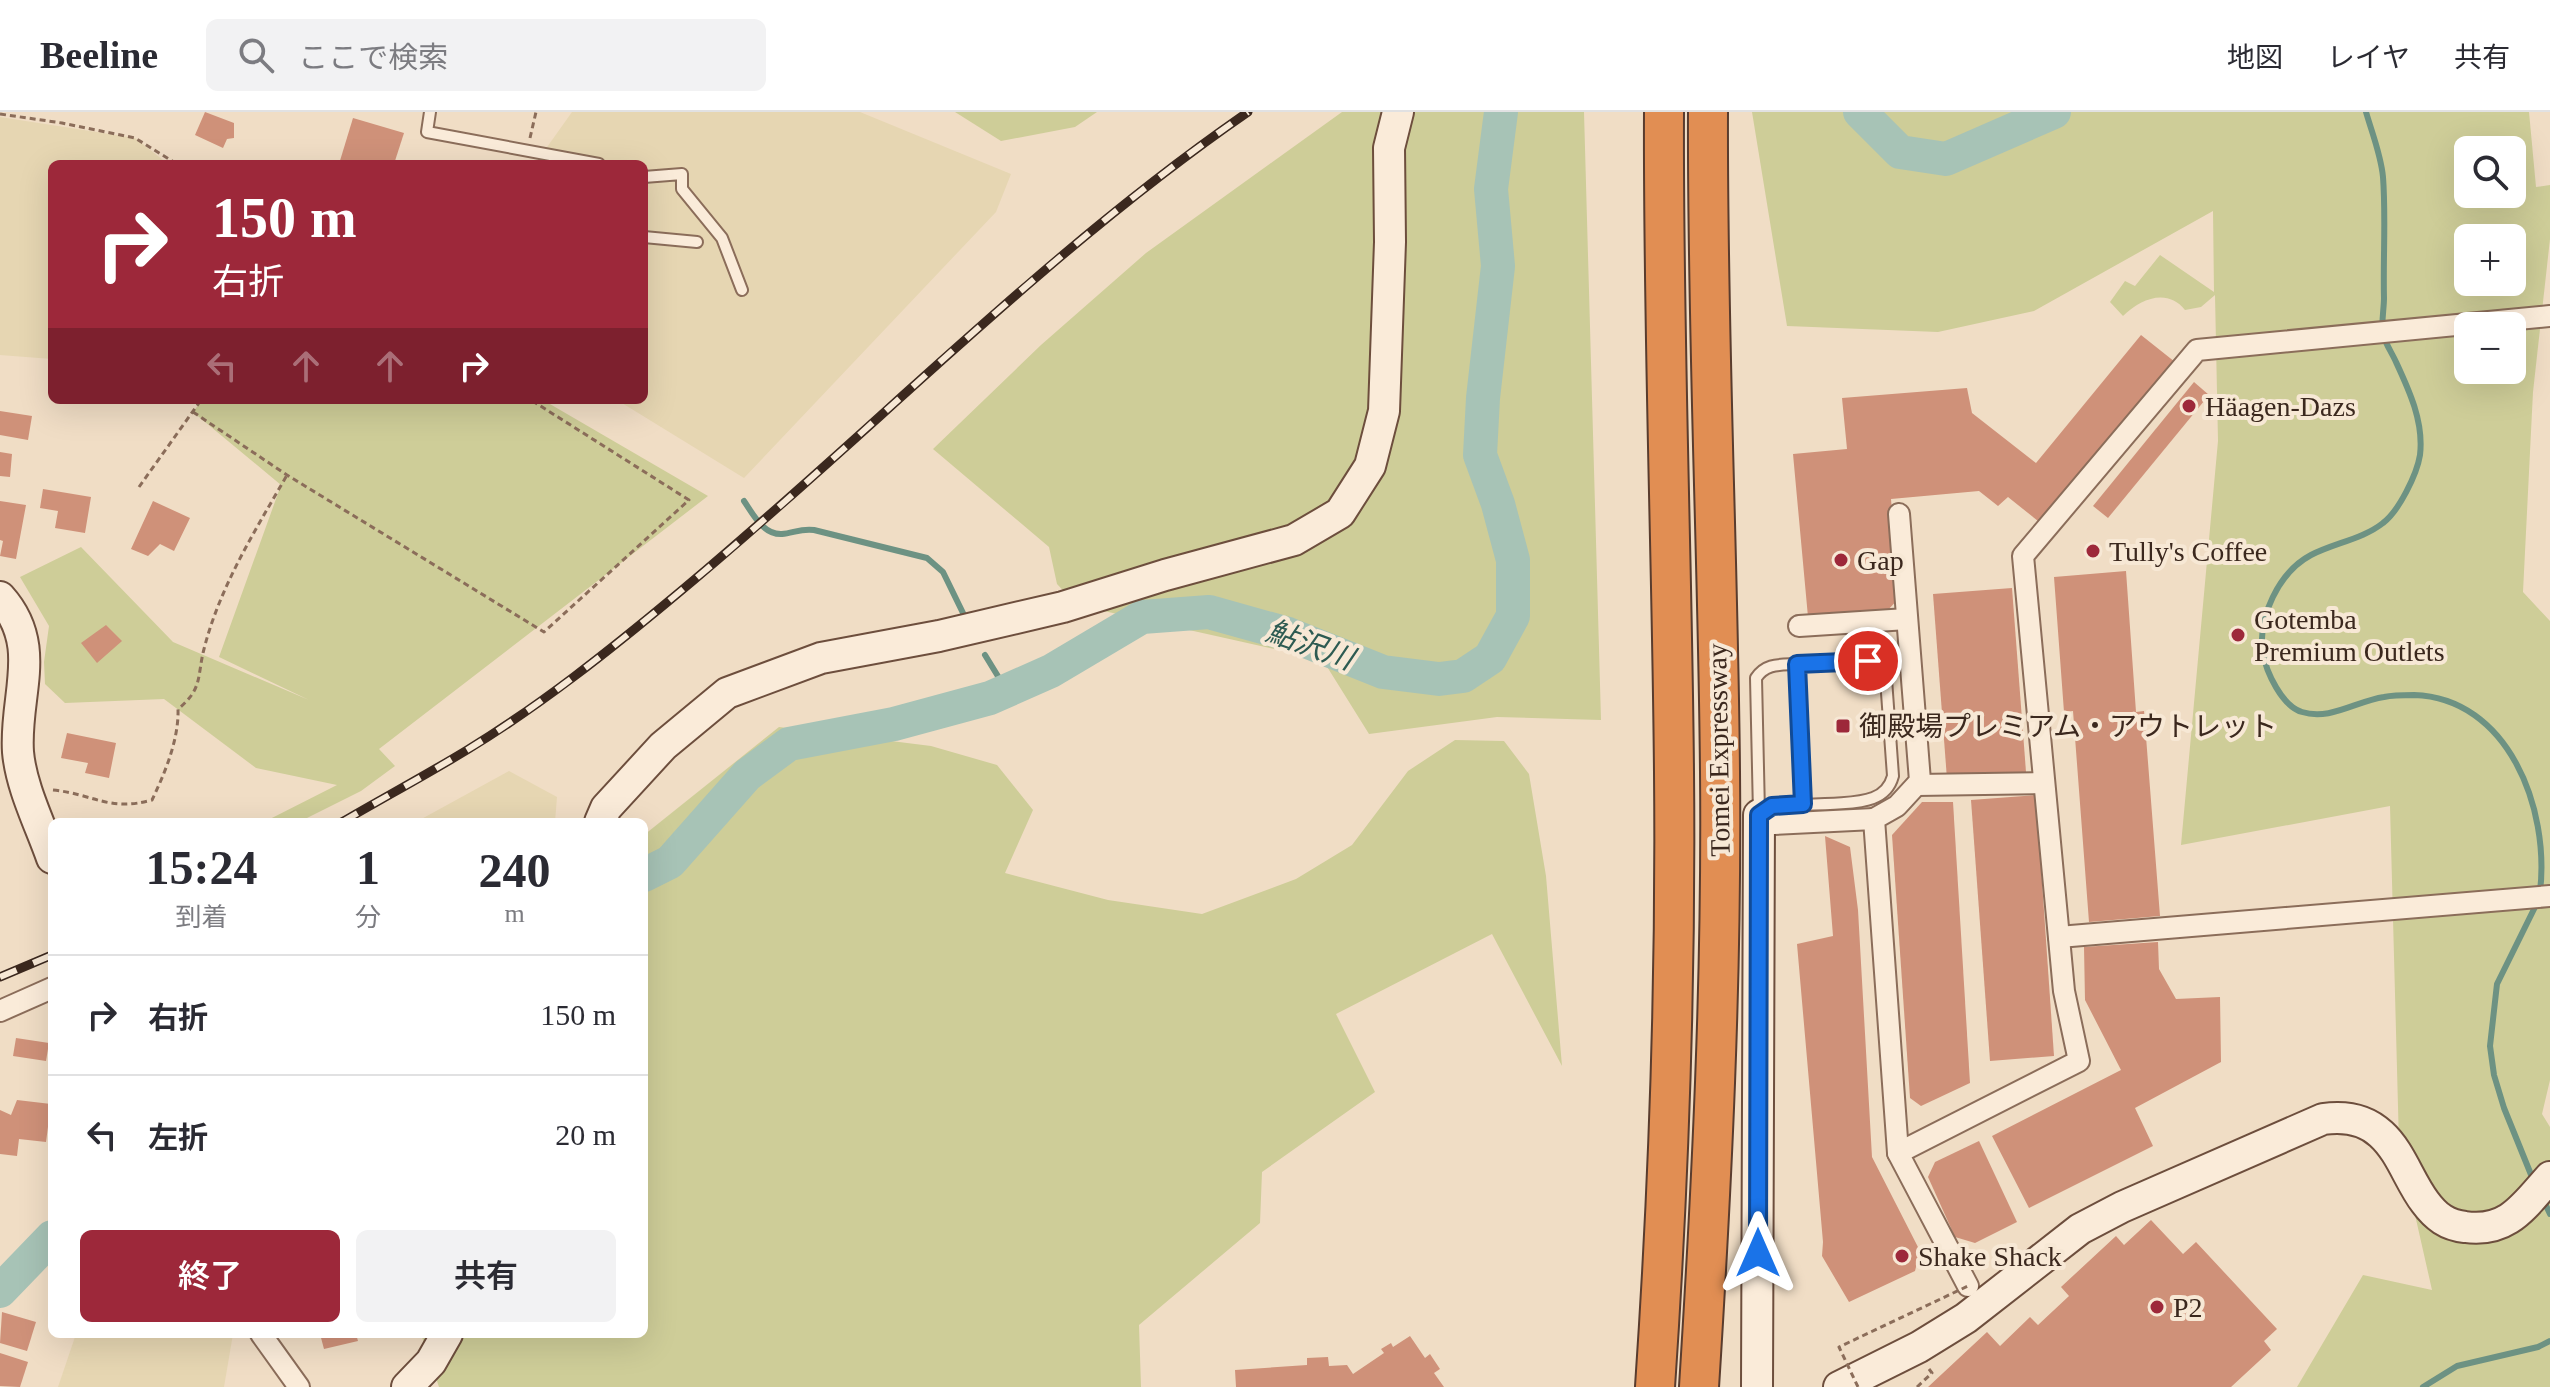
<!DOCTYPE html>
<html lang="ja">
<meta charset="utf-8">
<style>
:root{--surface:#fff;--page:#f2f2f3;--text:#2b2b33;--muted:#7c7c81;--line:#e1e1e2;--accent:#9d283a}
body{margin:0;font-family:"Times New Roman","Noto Sans JP",serif;background:var(--page);color:var(--text);height:100vh;display:flex;flex-direction:column;font-size:30px;white-space:nowrap}
*{box-sizing:border-box;margin:0}
p{font-size:26px;color:var(--muted)}
.icon{flex:none;width:44px;height:44px;fill:none;stroke:currentColor;stroke-width:2;stroke-linecap:round;stroke-linejoin:round}
.map{position:relative;flex:1;overflow:hidden}
.drawer{position:absolute;left:48px;top:706px;width:600px;height:520px;display:flex;flex-direction:column;background:var(--surface);border-radius:12px;box-shadow:0 8px 32px #0002}
.drawer>*{flex:none}
.top-card{position:absolute;left:48px;top:48px;width:600px;height:244px;border-radius:12px;box-shadow:0 8px 32px #0002;background:#9d283a;color:#fff;overflow:hidden}
.fabs{position:absolute;left:2454px;top:24px;display:grid;gap:16px}
.fabs a{display:grid;place-items:center;width:72px;height:72px;border-radius:12px;background:var(--surface);box-shadow:0 8px 32px #0002;font-size:40px}
.pin{position:absolute;display:grid;place-items:center;width:68px;height:68px;color:#fff;margin:-34px;border:4px solid #fff;border-radius:50%;box-shadow:0 2px 8px #0007}
.me{position:absolute;width:88px;margin:-44px;rotate:0deg;stroke-linejoin:round;filter:drop-shadow(0 0 6px #0008)}
.turn{display:flex;align-items:center;gap:28px;height:168px;padding:0 32px;font-size:36px}
.turn .icon{width:104px;height:104px;stroke-width:2.5}
.turn b{display:block;font-size:56px;line-height:68px}
.lanes{display:flex;align-items:center;height:76px;padding:0 32px;background:#0003;justify-content:center;gap:40px;direction:ltr}
.lanes .off{opacity:.35}
.eta{display:flex;justify-content:space-evenly;align-items:center;height:136px;text-align:center}
.eta b{font-size:48px;font-weight:600;line-height:56px}
.cta{display:flex;gap:16px;margin-top:auto;padding:16px 32px}
.cta a{flex:1;height:92px;border-radius:12px;background:var(--accent);color:#fff;font-size:32px;font-weight:600;line-height:92px;text-align:center}
.cta a+a{background:var(--page);color:var(--text)}
ul{padding:0;list-style:none}
li{display:flex;align-items:center;gap:24px;height:120px;padding:0 32px;border-top:2px solid var(--line)}
li div{flex:1}
li b{display:block;font-size:30px}
li em{font-style:normal}
header{display:flex;align-items:center;gap:48px;box-sizing:border-box;height:112px;padding:0 40px;background:var(--surface);border-bottom:2px solid var(--line)}
header strong{font-size:38px}
nav{display:flex;gap:44px;margin-inline-start:auto;font-size:28px}
.search{width:560px;height:72px;background:var(--page);display:flex;align-items:center;gap:20px;box-sizing:border-box;padding:0 28px;border-radius:12px;color:var(--muted);font-size:30px}
.map>svg:first-child{display:block}
.farmland{fill:#e6d6b2}
.green{fill:#cecd98;fill-rule:evenodd}
.lines{fill:none;stroke-linecap:round;stroke-linejoin:round}
.stream{stroke:#6d9283;stroke-width:6}
.river{stroke:#a7c3b6;stroke-width:34}
.building{fill:#cf9179}
.lane-casing{stroke:#8b6d5a;stroke-width:14}
.street-casing{stroke:#8b6d5a;stroke-width:24}
.secondary-casing{stroke:#6d4e3d;stroke-width:34}
.highway-casing{stroke:#593c2e;stroke-width:42}
.path{stroke:#8b6d5a;stroke-width:3;stroke-dasharray:6 4;stroke-linecap:butt}
.lane{stroke:#faebd9;stroke-width:10}
.street{stroke:#faebd9;stroke-width:20}
.secondary{stroke:#faebd9;stroke-width:30}
.highway{stroke:#e18e53;stroke-width:38}
.rail-casing{stroke:#3b281e;stroke-width:9}
.rail{stroke:#f7e8d5;stroke-width:6;stroke-dasharray:18;stroke-linecap:butt}
.path-bridge{stroke:#8b6d5a;stroke-width:3;stroke-dasharray:6 4;stroke-linecap:butt}
.route-casing{stroke:#114b97;stroke-width:20}
.route{stroke:#1a73e8;stroke-width:14}
.poi-dot{fill:#9d283a;stroke:#f7e8d5;stroke-width:3}
.labels{text-anchor:middle;stroke-width:8;stroke-linejoin:round;paint-order:stroke}
.poi-label{font-size:28px;fill:#3b281e;stroke:#f7e8d5;text-anchor:start}
.street-label{font-size:28px;fill:#3b281e;stroke:#f7e8d5}
.water-label{font-size:30px;font-style:italic;fill:#2d5b52;stroke:#f7e8d5}
</style>
<header>
<strong>Beeline</strong>
<div class="search"><svg class="icon" aria-label="search" viewBox="0 0 24 24"><circle cx="10" cy="10" r="6"/><path d="M15 15l6 6"/></svg>ここで検索</div>
<nav><a>地図</a><a>レイヤ</a><a>共有</a></nav>
</header>
<div class="map">
<svg width="2550" height="1275" viewBox="0 0 2550 1275">
<rect width="100%" height="100%" fill="#f0ddc5"/>
<g class="farmland">
<path d="M572,0H860L1011,62L996,100L744,366L617,288H644V52H535Z"/>
<path d="M0,5L135,26L168,52H52V247L0,243Z"/>
<path d="M509,659L557,685L555,710H416Z"/>
<path d="M76,1222H233L224,1275H58Z"/>
</g>
<g class="green">
<path d="M955,0H1097L1075,15L1001,29Z"/>
<path d="M1342,0H1584L1601,608L1497,605L1369,622L1311,529L1274,537L1077,493L1057,472L1049,435L933,337L1041,233L1146,141Z"/>
<path d="M1752,0H2529L2536,75L2550,73V127L2533,280L2523,480L2550,509V968L2542,1002L2550,1015V1275H2297L2363,1163L2432,1178L2399,1032L2390,694L2181,733L2218,329L2215,183L2201,195L2185,198C2168,176 2141,186 2123,204L2110,190L2125,169L2135,174L2160,143L2214,180L2213,99L2034,199L1938,220L1787,214ZM2468,38H2512V82H2468ZM2468,126H2512V170H2468ZM2468,214H2512V258H2468Z"/>
<path d="M202,288H543L708,384L379,637L395,654L361,679L299,710H264L337,673L256,656L164,587L65,591L45,572L44,550L49,514L20,465L81,435L173,530L309,588L219,545L281,373L193,300Z"/>
<path d="M779,615L931,634L997,653L1033,698L1005,761L1108,788L1202,802L1296,767L1352,733L1408,659L1455,628L1504,629L1529,662L1546,764L1562,954L1492,822L1336,902L1375,980L1262,1060L1260,1111L1139,1213L1141,1275H439L421,1222H644V723Z"/>
</g>
<g class="lines">
<g class="stream">
<path d="M2366,0C2372,21 2381,43 2383,65C2386,104 2383,146 2384,186C2384,197 2381,211 2383,222C2385,231 2392,241 2396,250C2409,278 2424,310 2420,343C2417,362 2399,399 2383,411C2363,427 2334,431 2311,443C2279,460 2257,506 2263,541C2266,560 2282,594 2302,600C2330,609 2356,589 2384,585C2393,583 2404,583 2414,583C2508,586 2550,696 2540,780"/>
<path d="M744,389C753,402 763,423 782,422C793,421 802,416 814,418L927,446L943,460L963,501"/>
<path d="M985,543L1007,579"/>
<path d="M2534,1070L2504,996L2494,963L2490,934L2497,872L2537,791"/>
<path d="M2543,1087L2550,1102"/>
<path d="M2423,1275L2457,1254L2538,1235L2550,1229"/>
</g>
<g class="river">
<path d="M1860,0L1900,40L1946,47L2054,0"/>
<path d="M644,763L670,750L747,663L789,632L894,612L990,586L1051,559L1142,505L1209,500L1288,522L1383,560L1439,567L1463,564L1490,546L1513,504V448L1498,392L1480,343L1483,286L1498,154L1491,77L1501,0"/>
<path d="M0,1179L52,1125"/>
</g>
</g>
<g class="building">
<path d="M205,0L234,11V26L227,27L223,36L195,23Z"/>
<path d="M353,6L404,21L394,52H339Z"/>
<path d="M2141,223L2175,250L2038,409L2008,385L1998,394L1979,379L1891,387L1899,486L1888,498L1808,505L1793,342L1847,337L1842,286L1967,276L1972,301L2036,351Z"/>
<path d="M2194,270L2209,283L2108,406L2093,394Z"/>
<path d="M0,299L32,304L28,328L0,323Z"/>
<path d="M0,340L12,342L10,365L0,364Z"/>
<path d="M43,377L91,385L85,421L55,416L58,399L40,396Z"/>
<path d="M0,389L26,393L16,447L0,444L3,429L0,428Z"/>
<path d="M153,389L190,406L174,439L160,432L148,444L131,437Z"/>
<path d="M2126,459L2136,600L2144,599L2160,804L2089,810L2073,599L2064,600L2054,465Z"/>
<path d="M2012,476L2026,660L1947,667L1933,482Z"/>
<path d="M106,513L122,529L97,551L81,531Z"/>
<path d="M67,621L116,631L109,666L85,661L88,651L61,646Z"/>
<path d="M2036,683L2054,944L1990,949L1971,688Z"/>
<path d="M1922,690H1953L1970,971L1921,994L1910,986L1892,723Z"/>
<path d="M1825,724L1850,735L1858,798L1872,1045L1920,1139L1915,1159L1849,1190L1822,1144L1823,1130L1797,832L1833,824Z"/>
<path d="M2158,830L2159,857L2176,887L2220,885L2221,950L2135,996L2153,1034L2029,1096L1992,1024L2121,958L2085,888L2084,835Z"/>
<path d="M16,926L49,931L46,949L13,944Z"/>
<path d="M17,988L51,992L46,1030L19,1027L17,1044L0,1042V998L11,1003Z"/>
<path d="M1979,1029L2017,1110L1975,1131L1955,1125L1928,1065L1935,1050Z"/>
<path d="M2151,1108L2183,1142L2196,1130L2277,1217L2264,1229L2271,1238L2231,1275H1928L1987,1220L2000,1234L2030,1205L2038,1213L2069,1184L2061,1175L2116,1124L2124,1133Z"/>
<path d="M2,1200L36,1210L27,1239L0,1231Z"/>
<path d="M320,1222H356L358,1229L324,1237Z"/>
<path d="M1410,1224L1425,1246L1430,1242L1440,1257L1434,1261L1444,1275H1236L1235,1258L1307,1253V1246L1328,1245L1329,1254L1347,1253L1353,1262L1384,1241L1381,1237L1391,1231L1393,1235Z"/>
<path d="M0,1241L28,1250L20,1275L0,1274Z"/>
</g>
<g class="lines">
<g class="lane-casing">
<g id="lane">
<path d="M430,0L427,20L599,52"/>
<path d="M644,65L682,62V77L722,126L742,178"/>
<path d="M644,125L697,130"/>
<path d="M1759,701L1756,566C1766,551 1780,553 1797,552"/>
<path d="M1760,702L1772,694C1796,692 1853,694 1873,686C1884,682 1890,675 1893,664L1886,567C1882,557 1878,553 1868,549L1797,552L1803,692"/>
</g>
</g>
<g class="street-casing">
<g id="street">
<path d="M1899,402L1920,669L1897,694L1874,707L1898,1041L1968,1174"/>
<path d="M1799,514L1907,507"/>
<path d="M1917,673L2044,671"/>
<path d="M1774,712L1874,707"/>
<path d="M2059,825L2550,784"/>
<path d="M0,899L52,876"/>
<path d="M1898,1041L2079,949L2064,879L2023,444L2197,238L2550,204"/>
<path d="M261,1222L299,1275"/>
</g>
</g>
<g class="secondary-casing">
<g id="secondary">
<path d="M0,485C44,534 14,583 18,640C21,675 40,712 52,746"/>
<path d="M600,710L606,696L663,634L727,581L821,546L939,524L1063,495L1165,463L1294,428L1340,401L1370,354L1384,299L1390,130L1389,36L1398,0"/>
<path d="M407,1275L431,1250L447,1222"/>
<path d="M1757,1275L1759,703"/>
<path d="M1839,1275L1919,1235L1966,1206L2080,1117L2122,1095L2323,1007C2344,1004 2365,1007 2381,1022C2401,1040 2409,1069 2425,1090C2436,1105 2447,1113 2465,1115C2508,1121 2524,1094 2550,1065"/>
</g>
</g>
<g class="highway-casing">
<g id="highway">
<path d="M1655,1275C1669,1070 1676,865 1674,660C1672,440 1663,220 1664,0"/>
<path d="M1699,1275C1712,1070 1722,865 1720,660C1718,440 1707,220 1708,0"/>
</g>
</g>
<g class="path">
<path d="M0,2L62,11L135,26L177,52"/>
<path d="M530,26L536,0"/>
<path d="M193,300L287,363L544,520L689,388L531,288"/>
<path d="M139,375L201,288"/>
<path d="M53,678C93,682 109,700 152,688C165,661 179,627 178,597C203,577 197,564 204,537C220,474 255,419 287,363"/>
<path d="M1917,1275L1932,1261L1929,1257"/>
</g>
<use href="#lane" class="lane"/>
<use href="#street" class="street"/>
<use href="#secondary" class="secondary"/>
<use href="#highway" class="highway"/>
<g class="rail-casing">
<g id="rail">
<path d="M342,710C383,686 426,663 467,638C541,593 610,538 676,483C868,324 1042,142 1248,0"/>
<path d="M0,865L52,843"/>
</g>
</g>
<use href="#rail" class="rail"/>
<path class="path-bridge" d="M1858,1275L1839,1235L1968,1174"/>
</g>
<g class="lines">
<g class="route-casing">
<path id="route" d="M1758,1141L1759,703L1772,694L1803,692L1797,552L1868,549"/>
</g>
<use href="#route" class="route"/>
</g>
<g class="poi-dot">
<circle cx="2189" cy="294" r="8"/>
<circle cx="2093" cy="439" r="8"/>
<circle cx="1841" cy="448" r="8"/>
<circle cx="2238" cy="523" r="8"/>
<rect x="1835" y="606" width="16" height="16" rx="4"/>
<circle cx="1902" cy="1144" r="8"/>
<circle cx="2157" cy="1195" r="8"/>
</g>
<g class="labels">
<g class="poi-label">
<text x="2205" y="304">Häagen-Dazs</text>
<text x="2109" y="449">Tully's Coffee</text>
<text x="1857" y="458">Gap</text>
<text x="2254" y="517">Gotemba<tspan x="2254" dy="32">Premium Outlets</tspan></text>
<text x="1859" y="624">御殿場プレミアム・アウトレット</text>
<text x="1918" y="1154">Shake Shack</text>
<text x="2173" y="1205">P2</text>
</g>
<g class="street-label">
<text transform="translate(1718 638) rotate(-91)" y="10">Tomei Expressway</text>
</g>
<g class="water-label">
<text transform="translate(1310 533) rotate(20)" y="10">鮎沢川</text>
</g>
</g>
</svg>
<div class="fabs">
<a><svg class="icon" aria-label="search" viewBox="0 0 24 24"><circle cx="10" cy="10" r="6"/><path d="M15 15l6 6"/></svg></a>
<a>+</a>
<a>−</a>
</div>
<div class="pin" style="left:1868px;top:549px;background:#d93025"><svg class="icon" aria-label="arrive" viewBox="0 0 24 24"><path d="M6 21V4h12l-3 4 3 4H6"/></svg></div>
<svg class="me" style="left:1758px;top:1141px" viewBox="-20 -20 40 40"><path d="M0-17L14 15 0 8-14 15z" fill="#1a73e8" stroke="#fff" stroke-width="4"/></svg>
<div class="top-card">
<div class="turn"><svg class="icon" aria-label="right" viewBox="0 0 24 24"><path d="M7 20v-9h11M14 6l5 5-5 5"/></svg><div><b>150 m</b>右折</div></div>
<div class="lanes"><svg class="icon off" aria-label="left" viewBox="0 0 24 24"><path d="M17 20v-9H6M10 6l-5 5 5 5"/></svg><svg class="icon off" aria-label="ahead" viewBox="0 0 24 24"><path d="M12 20V5M6 11l6-6 6 6"/></svg><svg class="icon off" aria-label="ahead" viewBox="0 0 24 24"><path d="M12 20V5M6 11l6-6 6 6"/></svg><svg class="icon" aria-label="right" viewBox="0 0 24 24"><path d="M7 20v-9h11M14 6l5 5-5 5"/></svg></div>
</div>
<section class="drawer">
<div class="eta">
<div><b>15:24</b><p>到着</p></div>
<div><b>1</b><p>分</p></div>
<div><b>240</b><p>m</p></div>
</div>
<ul>
<li><svg class="icon" aria-label="right" viewBox="0 0 24 24"><path d="M7 20v-9h11M14 6l5 5-5 5"/></svg><div><b>右折</b></div><em>150 m</em></li>
<li><svg class="icon" aria-label="left" viewBox="0 0 24 24"><path d="M17 20v-9H6M10 6l-5 5 5 5"/></svg><div><b>左折</b></div><em>20 m</em></li>
</ul>
<div class="cta"><a>終了</a><a>共有</a></div>
</section>
</div>
